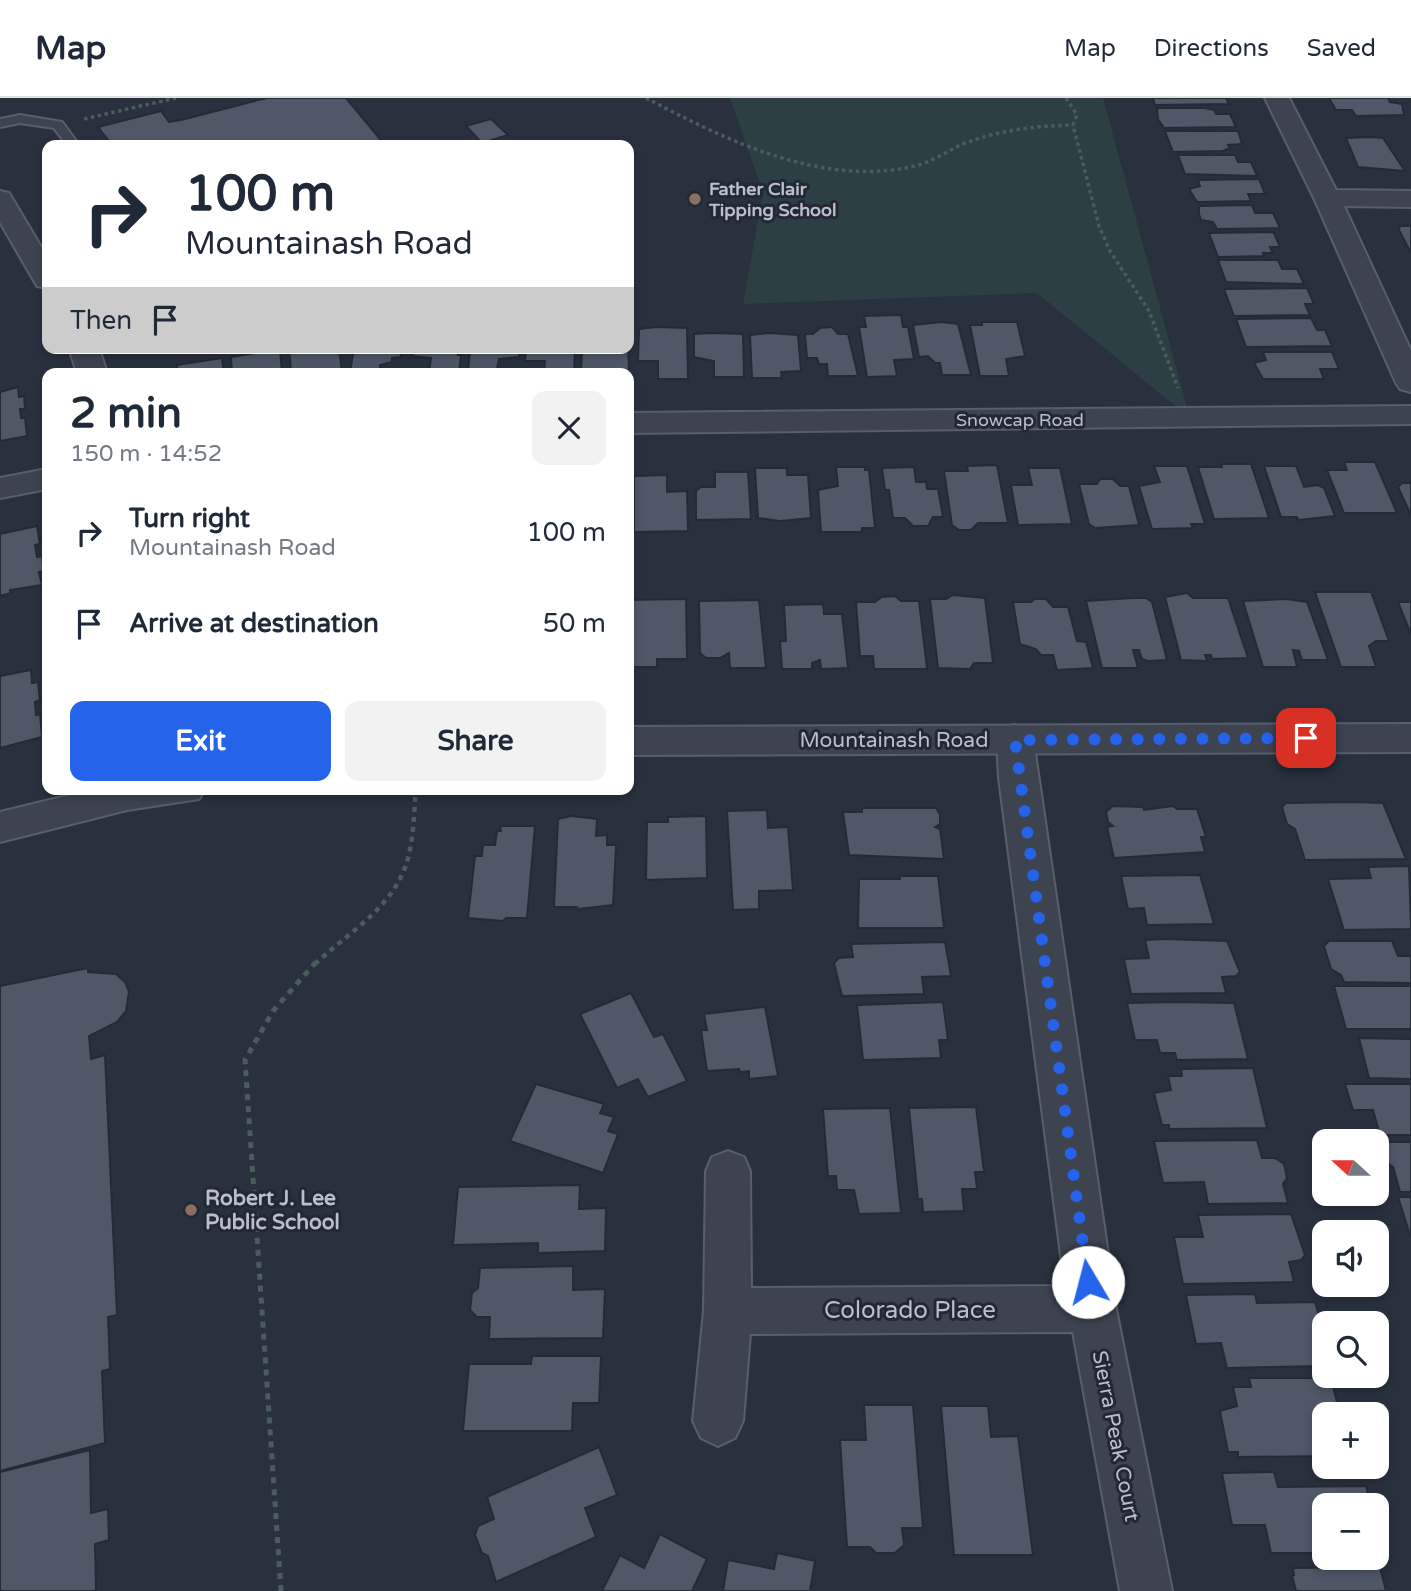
<!DOCTYPE html>
<meta charset="utf-8">
<style>
:root{--surface:#fff;--page:#f2f2f3;--text:#1f2937;--muted:#747a83;--line:#e0e1e3;--accent:#2563eb}
body{margin:0;font-family:"Varela Round",sans-serif;background:var(--page);color:var(--text);height:100vh;display:flex;flex-direction:column;font-size:26px;white-space:nowrap}
*{box-sizing:border-box;margin:0}
p{font-size:23px;color:var(--muted)}
.icon{flex:none;width:38px;height:38px;fill:none;stroke:currentColor;stroke-width:2;stroke-linecap:round;stroke-linejoin:round}
.map{position:relative;flex:1;overflow:hidden}
.side{position:absolute;left:42px;top:270px;width:592px;height:427px;display:flex;flex-direction:column;background:var(--surface);border-radius:14px;box-shadow:0 4px 10px #0003}
.side>*{flex:none}
.top-card{position:absolute;left:42px;top:42px;width:592px;height:214px;border-radius:14px;box-shadow:0 4px 10px #0003;background:#fff;color:var(--text);overflow:hidden}
.needle{width:46px;rotate:291deg}
.fabs{position:absolute;left:1312px;top:1031px;display:grid;gap:14px}
.fabs a{display:grid;place-items:center;width:77px;height:77px;border-radius:14px;background:var(--surface);box-shadow:0 4px 10px #0003;font-size:35px}
.pin{position:absolute;display:grid;place-items:center;width:60px;height:60px;color:#fff;margin:-30px;border-radius:14px;box-shadow:0 4px 10px #0006}
.me{position:absolute;width:77px;margin:-38px;rotate:352deg;stroke-linejoin:round;filter:drop-shadow(0 0 5px #0008)}
.turn{display:flex;align-items:center;gap:24px;height:147px;padding:0 28px;font-size:32px}
.turn .icon{width:91px;height:91px;stroke-width:2.5}
.turn b{display:block;font-size:49px;line-height:60px}
.then{display:flex;align-items:center;height:66px;padding:0 28px;background:#0003;gap:14px;font-size:26px}
.round{display:grid;place-items:center;flex:none;width:74px;height:74px;border-radius:14px;background:var(--page)}
.headline{display:flex;align-items:center;justify-content:space-between;height:119px;padding:0 28px}
h1{font-size:42px;font-weight:700;line-height:52px}
.button{display:flex;gap:14px;margin-top:auto;padding:14px 28px}
.button a{flex:1;height:80px;border-radius:14px;background:var(--accent);color:#fff;font-size:28px;font-weight:700;line-height:80px;text-align:center}
.button a+a{background:var(--page);color:var(--text)}
ul{padding:0;list-style:none}
li{display:flex;align-items:center;gap:21px;height:91px;padding:0 28px}
li div{flex:1}
li b{display:block;font-size:26px}
li em{font-style:normal}
header{display:flex;align-items:center;gap:42px;box-sizing:border-box;height:98px;padding:0 35px;background:var(--surface);border-bottom:2px solid var(--line)}
header strong{font-size:33px}
nav{display:flex;gap:38px;margin-inline-start:auto;font-size:24px}
.map>svg:first-child{display:block}
.green{fill:#2c3f42}
.building{fill:#505868;stroke:#242b37;stroke-width:2}
.lines{fill:none;stroke-linecap:round;stroke-linejoin:round}
.service-casing{stroke:#585f6a;stroke-width:4}
.minor-casing{stroke:#585f6a;stroke-width:4}
.tertiary-casing{stroke:#585f6a;stroke-width:4}
.path-far2{stroke:#4b5c5f;stroke-width:3.5;stroke-dasharray:3.5 3.5;stroke-linecap:butt}
.path-far1{stroke:#4b5c5f;stroke-width:4.5;stroke-dasharray:5 5;stroke-linecap:butt}
.path{stroke:#4b5c5f;stroke-width:5;stroke-dasharray:6 6;stroke-linecap:butt}
.service{fill:#3d4450;fill-rule:evenodd}
.minor{fill:#3d4450;fill-rule:evenodd}
.tertiary{fill:#3d4450;fill-rule:evenodd}
.route{stroke:#2563eb;stroke-width:12;stroke-dasharray:0 21.6}
.education-dot{fill:#8d6e63;stroke:#222935;stroke-width:2.5}
.labels{text-anchor:middle;stroke-width:6;stroke-linejoin:round;paint-order:stroke}
.far-poi-label{font-size:18px;font-weight:bold;fill:#babfca;stroke:#222935;text-anchor:start}
.far-street-label{font-size:18px;fill:#babfca;stroke:#222935}
.street-label{font-size:21px;fill:#babfca;stroke:#222935}
.poi-label{font-size:21px;font-weight:bold;fill:#babfca;stroke:#222935;text-anchor:start}
.near-street-label{font-size:24px;fill:#babfca;stroke:#222935}
</style>
<header>
<strong>Map</strong>
<nav><a>Map</a><a>Directions</a><a>Saved</a></nav>
</header>
<div class="map">
<svg width="1411" height="1493" viewBox="0 0 1411 1493">
<rect width="100%" height="100%" fill="#29313f"/>
<path class="green" d="M730,0H1103L1190,320L1037,195L743,206L763,95Z"/>
<g class="building">
<path d="M267,0H346L385,47H112L98,29L161,13L169,24L181,22Z"/>
<path d="M1153,0H1226L1229,6L1155,7Z"/>
<path d="M1329,0H1388L1390,4L1402,6L1404,17L1356,18L1352,12H1336Z"/>
<path d="M1157,10H1205L1214,12L1216,16H1230L1236,29L1164,30L1158,21Z"/>
<path d="M491,21L508,37L482,45L466,28Z"/>
<path d="M1165,33H1238L1242,46L1228,47L1230,50L1223,53L1173,54Z"/>
<path d="M1371,39L1383,40L1405,73L1358,69L1346,40Z"/>
<path d="M1178,57H1235L1238,64H1251L1257,78L1185,76Z"/>
<path d="M1259,81L1265,96H1248L1251,103L1197,104L1189,91L1200,88L1198,82Z"/>
<path d="M1252,107L1255,115H1273L1280,130L1217,131L1213,124L1201,122L1199,116V108Z"/>
<path d="M1400,128H1411V155L1399,132Z"/>
<path d="M1270,134L1274,135L1280,149H1270L1273,155H1263L1264,158L1218,159L1209,135Z"/>
<path d="M1218,162H1278L1282,171H1297L1304,186L1226,184Z"/>
<path d="M1307,190L1314,206H1305L1310,217L1234,218L1224,191Z"/>
<path d="M901,217L903,229H908L914,261L894,262L897,278L867,279L859,229H866L864,218Z"/>
<path d="M1311,220L1317,232H1325L1332,248L1246,249L1236,221Z"/>
<path d="M942,224L958,226L971,277H942L940,265H935L928,258L919,259L913,227Z"/>
<path d="M982,224H1017L1025,258L1006,261L1009,278H980L970,227H982Z"/>
<path d="M656,229L687,230L688,281H658V263H638L639,231Z"/>
<path d="M832,229L838,236H848L858,278H828L827,266H819L817,260H807L805,236H813L820,230Z"/>
<path d="M713,235L743,236L744,279H714V263L694,259V236Z"/>
<path d="M769,235L798,237L801,273L781,274L782,280H752L750,237Z"/>
<path d="M628,243L629,274L581,275L582,250H628Z"/>
<path d="M289,250H339L342,275H311L310,271L291,273Z"/>
<path d="M354,250H400L401,259L392,260V264L380,267V275H350Z"/>
<path d="M413,250H459L458,257H461L459,275H429L431,260L412,258Z"/>
<path d="M470,250H519V259L499,261L496,275H468Z"/>
<path d="M526,250H575L574,275H544L545,263H525Z"/>
<path d="M280,251L282,275H232L231,259Z"/>
<path d="M1263,254H1332L1339,271H1320L1324,281H1263L1254,265L1266,262Z"/>
<path d="M222,260L224,275H178L177,267Z"/>
<path d="M18,289L19,299L24,298L25,311H20L21,320H25L27,338L0,343V294Z"/>
<path d="M1344,364H1375L1397,415H1344L1327,372H1347Z"/>
<path d="M1221,366H1251L1269,420L1214,421L1198,369H1222Z"/>
<path d="M997,367L1008,425H978L971,432H959L952,427L944,373H968L967,368Z"/>
<path d="M1154,368H1187L1205,426H1191L1193,430L1152,431L1139,388L1160,384Z"/>
<path d="M1264,368H1296L1304,389L1318,387L1324,390L1335,418L1298,422L1297,419H1281Z"/>
<path d="M836,369H865V372H869L875,430H862V434H821L818,392L838,388Z"/>
<path d="M914,369L916,384H926L927,391H938L943,419H933L928,428H913L905,420H893L889,392H885L882,370Z"/>
<path d="M755,370H787V377H808L811,420L780,423L758,420Z"/>
<path d="M1028,370H1060L1072,426L1018,427L1011,387H1032Z"/>
<path d="M715,374H748L751,421L696,422V393L701,389H715Z"/>
<path d="M667,377V394L687,393L688,433L634,434V378Z"/>
<path d="M1100,381H1113L1120,388H1129L1139,427L1095,430L1089,426L1079,386H1097Z"/>
<path d="M1402,385H1411V417L1398,389Z"/>
<path d="M37,428L40,446L35,447L37,459L42,458L44,473L39,474L42,487L10,492L11,495L0,498V436Z"/>
<path d="M1315,494H1371L1389,543H1376L1369,548L1376,569H1341Z"/>
<path d="M1187,495L1193,500H1228L1248,560L1212,561L1211,557H1205L1207,563L1181,562L1165,499Z"/>
<path d="M953,497L985,500L993,565H974L970,571L938,570L930,501H946Z"/>
<path d="M895,498L901,503H919L927,571H874L873,558H860L856,504H875L882,499Z"/>
<path d="M1132,500H1146L1152,504L1167,562L1148,563L1142,561L1139,552H1133L1138,570H1102L1086,503Z"/>
<path d="M686,501L687,561H657V569H628V502Z"/>
<path d="M1035,501H1046L1053,509H1068L1077,543L1086,544L1093,570L1057,572L1053,557H1041L1036,551L1020,546L1013,504H1031Z"/>
<path d="M1286,501L1307,504L1328,562H1302L1299,553L1293,552L1297,569H1263L1243,503Z"/>
<path d="M759,502L766,570H730L729,555L720,560H706L700,555L699,503Z"/>
<path d="M1398,504H1411V536Z"/>
<path d="M823,506L824,516H842L848,570L821,571L820,562L812,565V571H782L780,543H786L784,507Z"/>
<path d="M31,572L32,585L38,584L40,602L35,604L36,617L40,616L42,639L0,650V578Z"/>
<path d="M1353,704L1383,705L1406,761L1305,762L1295,731L1287,726L1282,709L1286,705Z"/>
<path d="M1113,708L1143,709L1144,712L1173,708L1177,711H1197L1206,739H1201L1205,754L1114,760L1107,729L1113,728L1108,724L1106,714Z"/>
<path d="M862,710H936L940,717V726L935,729L940,731L944,761L849,757L843,714H862Z"/>
<path d="M767,712L768,730L788,729L793,792L759,793V811L733,812L727,713Z"/>
<path d="M571,718L597,721L596,738L607,737V747H616L613,807L578,811L577,809H554L558,721Z"/>
<path d="M706,718L707,780L646,782L647,724H668V719Z"/>
<path d="M500,728H535L527,820H506L503,823L468,820L475,758H482L483,747H495L497,733H501Z"/>
<path d="M1409,768L1411,831L1344,832L1328,781L1371,780L1368,769Z"/>
<path d="M1200,777L1214,826L1147,827L1144,810L1128,811L1121,778Z"/>
<path d="M900,778H938L944,830H858L859,781H900Z"/>
<path d="M1165,841L1227,843L1240,874L1236,878L1222,879L1226,895L1131,896L1124,861L1149,860L1145,842Z"/>
<path d="M1329,843H1392L1398,858H1411V885L1344,884L1341,877L1331,871L1324,848Z"/>
<path d="M945,844L951,878L922,879L924,896L842,898L834,865L839,860L853,859L851,846Z"/>
<path d="M88,870V874L116,876L125,884L129,894L126,913L117,924L89,938L91,961L105,957L117,1217L108,1219L110,1271L102,1273L105,1345L0,1373V888Z"/>
<path d="M1334,888H1411V931H1346Z"/>
<path d="M631,895L654,939L663,936L687,983L648,999L638,981L617,990L580,916Z"/>
<path d="M943,904L948,942H939L941,960L863,962L857,907Z"/>
<path d="M1175,904L1234,905L1248,961L1177,962L1175,955H1160L1157,942H1135L1127,905Z"/>
<path d="M765,909L778,978L749,981V973L740,974L739,971L707,973L701,932H707L704,916Z"/>
<path d="M1359,940L1411,941V981L1369,980Z"/>
<path d="M1253,970L1267,1030L1169,1031V1027H1162L1154,995L1171,992L1168,978H1182L1181,971Z"/>
<path d="M536,986L604,1006L600,1015L614,1019L608,1033L618,1036L603,1075L510,1043Z"/>
<path d="M1345,986H1411V1037H1380L1373,1012H1353Z"/>
<path d="M976,1009L984,1074H975L977,1091H962L964,1113L923,1114L922,1101H918L909,1010Z"/>
<path d="M890,1010L901,1115L859,1116L854,1092H837L836,1078H828L823,1011Z"/>
<path d="M1257,1042L1262,1060H1275L1284,1066L1287,1080L1283,1086L1288,1105L1208,1106L1204,1084L1163,1085L1154,1043Z"/>
<path d="M1386,1044H1411V1094H1400L1393,1069L1387,1065L1383,1049Z"/>
<path d="M580,1087L579,1111L606,1110L605,1153L538,1155V1145L453,1147L458,1089Z"/>
<path d="M1398,1099H1411V1140Z"/>
<path d="M1291,1116L1305,1157L1301,1162L1289,1164L1294,1184L1183,1186L1174,1139H1203L1198,1117Z"/>
<path d="M573,1168V1192L605,1191L603,1240L489,1241L490,1219H477L470,1212L472,1195L478,1190L480,1170Z"/>
<path d="M1255,1196L1257,1205L1315,1204L1325,1239V1268L1227,1270L1221,1245L1196,1246L1186,1197Z"/>
<path d="M532,1258H601L599,1305H573L572,1333H463L469,1266H531Z"/>
<path d="M1249,1280H1331L1340,1316H1325V1358L1238,1359V1354H1228L1220,1313L1237,1308L1233,1289H1251Z"/>
<path d="M864,1307H913L923,1430H902L904,1447L895,1455H876L870,1449H847L840,1342H866Z"/>
<path d="M941,1308H988L991,1339L1018,1338L1033,1457H954Z"/>
<path d="M599,1349L617,1397L585,1410L596,1439L496,1484L488,1458L482,1455L475,1437L478,1428L494,1421L487,1399Z"/>
<path d="M90,1352L91,1415L108,1411L109,1442L95,1446L96,1493H0V1374Z"/>
<path d="M1274,1374L1278,1389L1366,1388L1371,1407H1325V1455H1271L1265,1427H1232L1222,1375Z"/>
<path d="M660,1436L707,1461L692,1493H602L620,1457L644,1470Z"/>
<path d="M777,1455L815,1463L810,1493H723L728,1462L774,1471Z"/>
<path d="M1380,1469L1386,1493H1296L1292,1477H1294L1293,1470Z"/>
</g>
<g class="lines">
<g class="service-casing">
<path id="service" d="M20,17L62,24L79,47H67L54,30L20,25L0,29V21Z"/>
</g>
<g class="minor-casing">
<g id="minor">
<path d="M1265,0H1289L1336,92L1411,93V109L1344,108L1411,253V294L1400,291L1396,285L1314,100Z"/>
<path d="M0,93L9,95L47,159V190L37,188L0,124Z"/>
<path d="M69,250H99L107,275H77Z"/>
<path d="M1411,308V326L628,335V315Z"/>
<path d="M47,371V391L0,400V380Z"/>
<path d="M1015,627L1028,631L1033,641L1116,1211L1172,1493H1120L1073,1234L750,1236L743,1323L735,1340L718,1348L701,1340L693,1323L704,1213L706,1073L712,1059L728,1053L744,1059L750,1073L751,1190L1065,1188L999,680L997,641L1002,631Z"/>
</g>
</g>
<g class="tertiary-casing">
<g id="tertiary">
<path d="M1411,626V654L628,657V629Z"/>
<path d="M95,691H205L199,701L127,712L0,744V714Z"/>
</g>
</g>
<g class="path-far2">
<path d="M646,0C726,42 822,90 915,68C932,64 947,53 963,46C999,32 1035,28 1073,27"/>
<path d="M1066,0L1077,17L1073,27L1099,128L1110,153L1149,213L1178,290"/>
<path d="M84,21L176,0"/>
</g>
<path class="path-far1" d="M315,866C350,833 398,807 409,756C414,735 414,713 416,691"/>
<path class="path" d="M281,1493L245,962L273,913L316,864"/>
<use href="#service" class="service"/>
<use href="#minor" class="minor"/>
<use href="#tertiary" class="tertiary"/>
</g>
<g class="lines">
<path class="route" d="M1088,1184L1015,642L1306,640"/>
</g>
<g class="education-dot">
<circle cx="695" cy="101" r="7"/>
<circle cx="191" cy="1112" r="7"/>
</g>
<g class="labels">
<g class="far-poi-label">
<text x="709" y="97">Father Clair<tspan x="709" dy="21">Tipping School</tspan></text>
</g>
<g class="far-street-label">
<text x="1020" y="328">Snowcap Road</text>
</g>
<g class="street-label">
<text x="894" y="649">Mountainash Road</text>
<text transform="translate(1116 1338) rotate(79)" y="7">Sierra Peak Court</text>
</g>
<g class="poi-label">
<text x="205" y="1107">Robert J. Lee<tspan x="205" dy="24">Public School</tspan></text>
</g>
<g class="near-street-label">
<text x="910" y="1220">Colorado Place</text>
</g>
</g>
</svg>
<div class="fabs">
<a><svg class="needle" viewBox="-14 -14 28 28"><path d="M0-13l5 13h-10z" fill="#e53935"/><path d="M0 13l5-13h-10z" fill="#747a83"/></svg></a>
<a><svg class="icon" aria-label="sound" viewBox="0 0 24 24"><path d="M4 9h4l5-4v14l-5-4H4zM17 9q2 3 0 6"/></svg></a>
<a><svg class="icon" aria-label="search" viewBox="0 0 24 24"><circle cx="10" cy="10" r="6"/><path d="M15 15l6 6"/></svg></a>
<a>+</a>
<a>−</a>
</div>
<div class="pin" style="left:1306px;top:640px;background:#d93025"><svg class="icon" aria-label="arrive" viewBox="0 0 24 24"><path d="M6 21V4h12l-3 4 3 4H6"/></svg></div>
<svg class="me" style="left:1088px;top:1184px" viewBox="-20 -20 40 40"><circle r="19" fill="#fff"/><path d="M0-13L10 11 0 6-10 11z" fill="#2563eb"/></svg>
<div class="top-card">
<div class="turn"><svg class="icon" aria-label="right" viewBox="0 0 24 24"><path d="M7 20v-9h11M14 6l5 5-5 5"/></svg><div><b>100 m</b>Mountainash Road</div></div>
<div class="then">Then<svg class="icon" aria-label="arrive" viewBox="0 0 24 24"><path d="M6 21V4h12l-3 4 3 4H6"/></svg></div>
</div>
<section class="side">
<div class="headline"><div><h1>2 min</h1><p>150 m · 14:52</p></div><a class="round"><svg class="icon" aria-label="close" viewBox="0 0 24 24"><path d="M6 6l12 12M18 6L6 18"/></svg></a></div>
<ul>
<li><svg class="icon" aria-label="right" viewBox="0 0 24 24"><path d="M7 20v-9h11M14 6l5 5-5 5"/></svg><div><b>Turn right</b><p>Mountainash Road</p></div><em>100 m</em></li>
<li><svg class="icon" aria-label="arrive" viewBox="0 0 24 24"><path d="M6 21V4h12l-3 4 3 4H6"/></svg><div><b>Arrive at destination</b></div><em>50 m</em></li>
</ul>
<div class="button"><a>Exit</a><a>Share</a></div>
</section>
</div>
